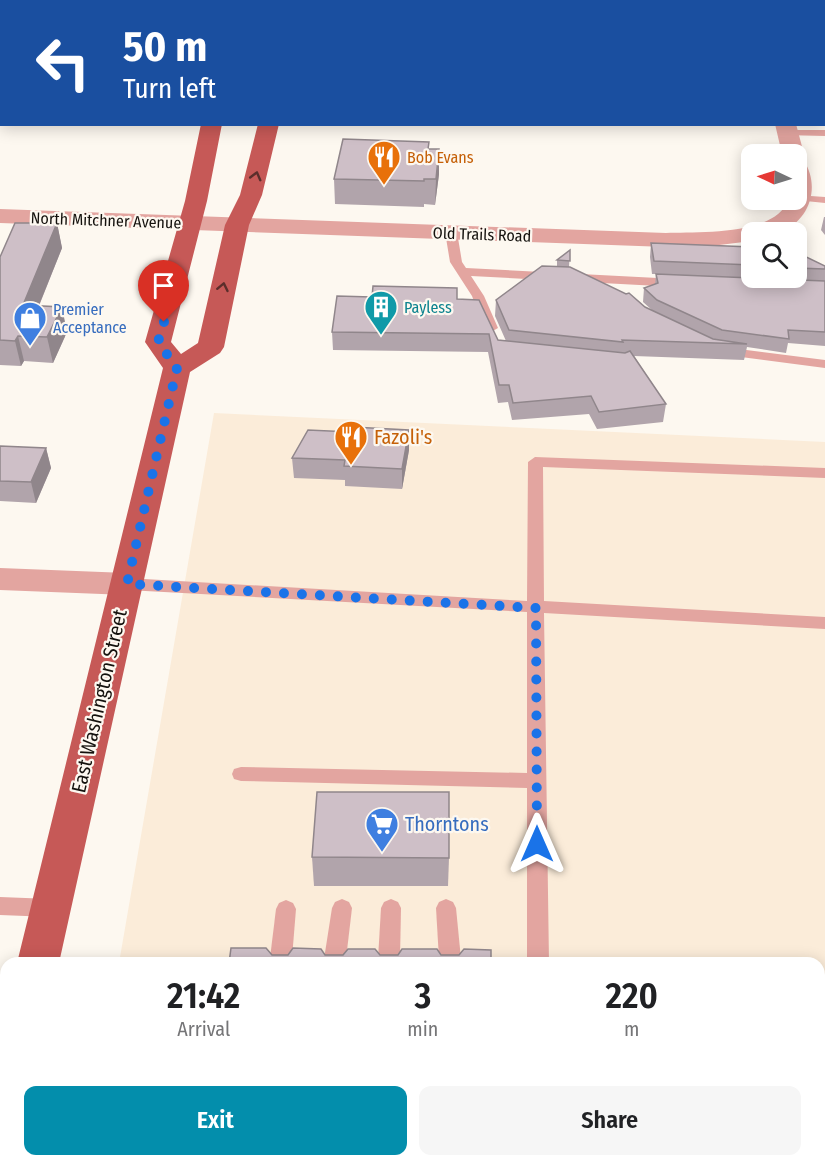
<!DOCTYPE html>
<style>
:root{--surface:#fff;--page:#f6f6f6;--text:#202124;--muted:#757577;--accent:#038eac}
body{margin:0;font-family:"Fira Sans Condensed",sans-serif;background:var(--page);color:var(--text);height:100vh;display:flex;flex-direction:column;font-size:22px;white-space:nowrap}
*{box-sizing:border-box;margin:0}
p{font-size:20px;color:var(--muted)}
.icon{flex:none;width:33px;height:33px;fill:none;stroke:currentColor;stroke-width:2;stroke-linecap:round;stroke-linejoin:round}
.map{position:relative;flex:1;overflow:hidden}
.side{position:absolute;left:0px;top:957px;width:825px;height:210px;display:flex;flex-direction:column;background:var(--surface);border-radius:18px 18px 0 0;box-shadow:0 3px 15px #0003}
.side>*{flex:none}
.top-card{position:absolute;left:0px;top:0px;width:825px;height:126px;box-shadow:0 3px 15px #0003;background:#1a4fa0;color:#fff;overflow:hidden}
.needle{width:39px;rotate:274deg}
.fabs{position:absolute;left:741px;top:144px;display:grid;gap:12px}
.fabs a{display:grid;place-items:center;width:66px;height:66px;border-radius:12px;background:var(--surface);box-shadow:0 3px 15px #0003;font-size:30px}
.pin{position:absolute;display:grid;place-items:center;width:51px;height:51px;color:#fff;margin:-62px -26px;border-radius:50% 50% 50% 0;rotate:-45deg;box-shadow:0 0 6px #0007}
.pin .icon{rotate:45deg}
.me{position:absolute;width:66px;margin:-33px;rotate:0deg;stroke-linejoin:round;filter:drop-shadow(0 0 4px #0008)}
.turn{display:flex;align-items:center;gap:21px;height:126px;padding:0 24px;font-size:27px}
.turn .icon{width:78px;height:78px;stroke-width:2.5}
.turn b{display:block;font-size:42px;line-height:51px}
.eta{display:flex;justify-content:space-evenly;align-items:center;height:102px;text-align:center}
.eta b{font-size:36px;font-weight:600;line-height:42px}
.action{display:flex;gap:12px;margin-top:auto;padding:12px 24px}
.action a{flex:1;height:69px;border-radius:12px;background:var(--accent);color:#fff;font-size:24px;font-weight:600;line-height:69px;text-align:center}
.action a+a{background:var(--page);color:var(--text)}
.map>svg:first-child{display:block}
.built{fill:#fbecd9}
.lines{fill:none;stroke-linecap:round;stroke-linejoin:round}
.lane{fill:#e3a5a0;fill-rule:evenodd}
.street{fill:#e3a5a0;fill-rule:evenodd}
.primary{fill:#c65957;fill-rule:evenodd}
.highway{fill:#b9383b;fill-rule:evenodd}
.wall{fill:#b1a4ab}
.shaded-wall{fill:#90868b}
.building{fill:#cebfc7;stroke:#90868b;stroke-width:1.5}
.oneway{stroke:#5b2e2b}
.route{stroke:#1a73e8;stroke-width:10;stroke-dasharray:0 18}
.labels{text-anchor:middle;stroke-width:4.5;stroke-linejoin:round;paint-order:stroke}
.far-food-label{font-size:16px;fill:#c56008;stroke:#fdf8f0;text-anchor:start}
.far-street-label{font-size:16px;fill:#14110d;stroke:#fdf8f0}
.far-culture-label{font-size:16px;fill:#0d838f;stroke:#fdf8f0;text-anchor:start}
.far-shop-label{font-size:16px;fill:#366cbe;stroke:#fdf8f0;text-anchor:start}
.food-label{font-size:20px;fill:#c56008;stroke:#fdf8f0;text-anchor:start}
.street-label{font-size:20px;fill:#14110d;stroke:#fdf8f0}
.shop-label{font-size:20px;fill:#366cbe;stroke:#fdf8f0;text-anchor:start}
</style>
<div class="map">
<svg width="825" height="1167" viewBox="0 0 825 1167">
<rect width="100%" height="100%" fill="#fdf8f0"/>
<path class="built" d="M214,413L825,442V1167H84L85,1161H819V963H119Z"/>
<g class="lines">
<g class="lane">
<path d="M787,130H825V136L783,135V131Z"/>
<path d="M796,195L825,197V203L796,200Z"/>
<path d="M451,228L457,232L462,262L466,268L677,279L683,283L677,287L471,276L484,296L498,328L491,332L484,328L472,296L450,262L445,232Z"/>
<path d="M723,347L825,360V368L718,354L716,351L718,348Z"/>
<path d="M535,457L825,468V478L543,467L544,601L825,617V629L544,613L549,963H527V788L241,781L234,779L232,774L234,769L241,767L527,773V612L127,590L121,588L119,584L121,580L127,578L527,601L528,462Z"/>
<path d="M0,897L51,899L58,902L61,908L58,914L51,917L0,915Z"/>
<path d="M342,899L349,902L352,908L346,959L344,963H326L324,959L332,908L335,902Z"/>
<path d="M391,899L398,902L401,908L400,959L398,963H380L378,959L381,908L384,902Z"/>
<path d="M446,899L453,902L456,908L461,959L459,963H441L439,959L436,908L439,902Z"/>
<path d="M286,900L293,903L296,909L292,958L289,963H273L270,958L276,909L279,903Z"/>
<path d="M370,1161H394L393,1167H369Z"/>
<rect x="527" y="1161" width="24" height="6"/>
</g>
<g class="street">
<path d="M738,0H756L757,2H739Z"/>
<path d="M775,124H796L804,154L797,160L804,161C821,187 809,222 780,232C772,234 760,232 752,232V241L711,246L666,247L0,223V209L666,233C697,232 776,236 788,200H796V154H782Z"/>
<path d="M0,568L127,573L139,576L144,584L139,592L127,595L0,590Z"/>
</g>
<g class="primary">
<rect x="231" y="0" width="18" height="2"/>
<rect x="284" y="0" width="18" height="2"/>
<path d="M201,124H222L207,201L171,342L181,354L198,343L225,225L240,195L258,124H279L262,195L249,225L224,347L220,353L190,372L59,963H17L163,368L145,342L185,201Z"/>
<path d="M6,1075V1143L0,1145V1077Z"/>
</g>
<path class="highway" d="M144,0H167L169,2H145Z"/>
</g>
<g class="wall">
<path d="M640,0H688V2H641Z"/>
<path d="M429,149L439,174L435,205L424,204V207L335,204L334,179Z"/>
<path d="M824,217H825V235L821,230Z"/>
<path d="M57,223L62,248L39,306L67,332L53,363L24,361L21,366L0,365V257Z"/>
<path d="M651,243L752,247V278H796V252L825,266V346L788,343L786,353L747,347L744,360L634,356L666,404L663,422L597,429L589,414L512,420L508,402L498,403L488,352L333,350L332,332L372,297L457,299L498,340L506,341L495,316L496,300L557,267V260L570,250L569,267L653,311L643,302L644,288L655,284L656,274H652L650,257Z"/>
<path d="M409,430V450L402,489L345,486V480L294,478L292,458L351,432Z"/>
<path d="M0,446L46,448L51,468L36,503L0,501Z"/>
<path d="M312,857L449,858L448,886H314Z"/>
</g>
<g class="shaded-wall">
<path d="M439,149V174L435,205L436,179Z"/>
<path d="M57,223L62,248L29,330L23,305Z"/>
<path d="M62,307L67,332L53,363L47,337Z"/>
<path d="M18,336L24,361L21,366L15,341Z"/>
<path d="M409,430V450L402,489V469Z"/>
<path d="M46,448L51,468L36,503L31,482Z"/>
</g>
<g class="building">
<path d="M343,139L429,142L428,149H439L436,179H424V181L334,179Z"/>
<path d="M15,223H57L23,305L62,307L47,337L18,336L15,341L0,340V257Z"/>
<path d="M651,243L752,247V265L654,261Z"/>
<path d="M570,250V261L557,260Z"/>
<path d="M796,252L825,266V269L796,268Z"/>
<path d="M542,266L570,267L626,294L629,293L645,307L713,339L747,344L622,340L623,342L509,330L496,300Z"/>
<path d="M656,274L825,281V332L788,330L789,339L722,330L657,300L644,288L658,283Z"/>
<path d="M373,286L457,288V299L479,300L498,340L625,353L630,351L666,404L599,412L591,396L513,403L509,385H499L489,334L332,332L337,296L372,297Z"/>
<path d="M352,427L409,430L402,469L344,466L345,460L292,458L308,430L351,432Z"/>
<path d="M0,446L46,448L31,482L0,481Z"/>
<path d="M317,792H449V858L312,857Z"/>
<path d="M231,948H266L272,955H288L293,948L321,949L325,955H343L348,949H375L380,955H398L402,949H437L441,955H459L464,949L491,950V963H229Z"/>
</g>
<defs><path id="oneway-chevron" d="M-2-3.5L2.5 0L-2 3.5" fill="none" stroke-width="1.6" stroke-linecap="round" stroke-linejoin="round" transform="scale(1.5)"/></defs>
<g class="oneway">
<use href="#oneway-chevron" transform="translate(256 176) rotate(-75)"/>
<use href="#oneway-chevron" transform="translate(223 287) rotate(-78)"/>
</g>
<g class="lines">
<path class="route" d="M164,322L158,342L177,368L127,584L536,608L537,844"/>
</g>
<defs>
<g id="restaurant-pin" transform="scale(1.725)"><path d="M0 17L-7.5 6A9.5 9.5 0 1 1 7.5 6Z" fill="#e8710a" stroke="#fdf8f0"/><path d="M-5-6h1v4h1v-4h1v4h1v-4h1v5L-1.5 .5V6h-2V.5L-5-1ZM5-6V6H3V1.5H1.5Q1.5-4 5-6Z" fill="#fff"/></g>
<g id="building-pin" transform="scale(1.725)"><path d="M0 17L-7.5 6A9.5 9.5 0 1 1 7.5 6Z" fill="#0f9aa8" stroke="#fdf8f0"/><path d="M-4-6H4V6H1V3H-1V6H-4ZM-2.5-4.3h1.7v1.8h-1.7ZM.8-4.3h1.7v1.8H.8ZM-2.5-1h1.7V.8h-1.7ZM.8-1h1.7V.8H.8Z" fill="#fff"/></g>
<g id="shop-pin" transform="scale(1.725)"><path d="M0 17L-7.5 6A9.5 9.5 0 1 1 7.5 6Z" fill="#3f7fe0" stroke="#fdf8f0"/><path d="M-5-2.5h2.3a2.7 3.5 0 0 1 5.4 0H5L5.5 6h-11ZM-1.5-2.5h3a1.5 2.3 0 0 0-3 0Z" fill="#fff"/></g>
<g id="supermarket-pin" transform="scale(1.725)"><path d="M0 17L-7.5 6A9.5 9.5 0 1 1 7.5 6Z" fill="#3f7fe0" stroke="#fdf8f0"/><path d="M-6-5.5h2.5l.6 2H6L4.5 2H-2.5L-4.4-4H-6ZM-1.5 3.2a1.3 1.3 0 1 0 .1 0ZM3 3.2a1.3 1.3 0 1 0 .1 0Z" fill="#fff"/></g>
</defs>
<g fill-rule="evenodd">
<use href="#restaurant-pin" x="384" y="157"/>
<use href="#building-pin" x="381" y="307"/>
<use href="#shop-pin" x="30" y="318"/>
<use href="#restaurant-pin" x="351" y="437"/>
<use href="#supermarket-pin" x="382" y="824"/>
</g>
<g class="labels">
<g class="far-food-label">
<text x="407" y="163">Bob Evans</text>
</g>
<g class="far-street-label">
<text transform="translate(106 220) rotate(2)" y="6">North Mitchner Avenue</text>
<text transform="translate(482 234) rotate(2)" y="6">Old Trails Road</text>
</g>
<g class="far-culture-label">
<text x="404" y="313">Payless</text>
</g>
<g class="far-shop-label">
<text x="53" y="315">Premier<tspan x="53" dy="18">Acceptance</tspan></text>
</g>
<g class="food-label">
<text x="374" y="444">Fazoli's</text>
</g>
<g class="street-label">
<text transform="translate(99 701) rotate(-77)" y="7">East Washington Street</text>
</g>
<g class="shop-label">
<text x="405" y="831">Thorntons</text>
</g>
</g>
</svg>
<div class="fabs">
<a><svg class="needle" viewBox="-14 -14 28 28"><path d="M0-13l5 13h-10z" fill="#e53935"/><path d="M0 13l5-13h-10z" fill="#757577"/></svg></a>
<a><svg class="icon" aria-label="search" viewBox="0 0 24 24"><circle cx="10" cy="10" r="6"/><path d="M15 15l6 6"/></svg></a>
</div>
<div class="pin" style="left:164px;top:322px;background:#d93025"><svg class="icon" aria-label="arrive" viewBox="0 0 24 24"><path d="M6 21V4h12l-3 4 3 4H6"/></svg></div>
<svg class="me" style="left:537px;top:844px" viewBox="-20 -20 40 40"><path d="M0-17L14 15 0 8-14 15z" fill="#1a73e8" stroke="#fff" stroke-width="4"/></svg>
<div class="top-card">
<div class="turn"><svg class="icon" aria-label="left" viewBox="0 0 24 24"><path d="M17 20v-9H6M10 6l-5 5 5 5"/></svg><div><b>50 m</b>Turn left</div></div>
</div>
<section class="side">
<div class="eta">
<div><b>21:42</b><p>Arrival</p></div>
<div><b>3</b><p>min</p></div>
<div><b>220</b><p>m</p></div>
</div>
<div class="action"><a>Exit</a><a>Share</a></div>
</section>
</div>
